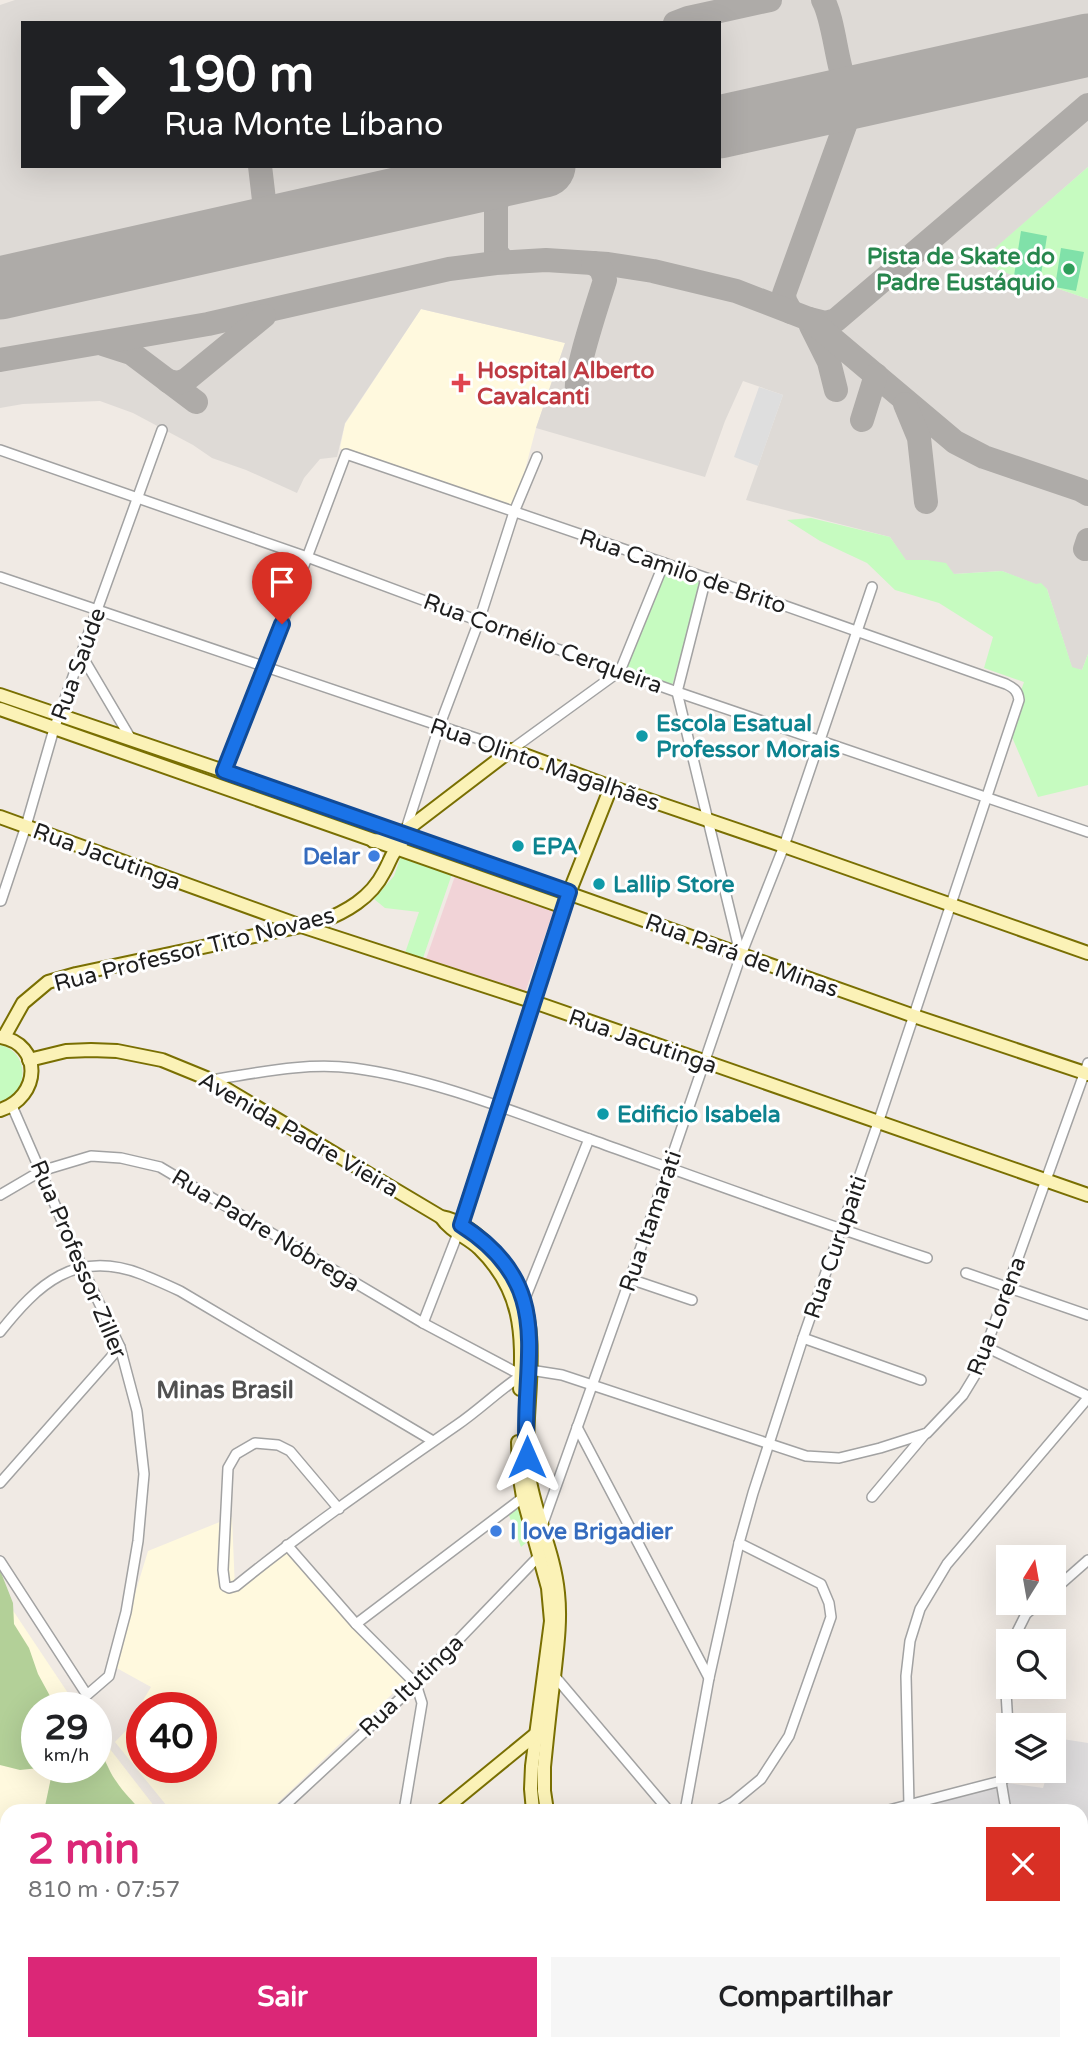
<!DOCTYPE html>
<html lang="pt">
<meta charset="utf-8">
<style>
:root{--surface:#fff;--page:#f6f6f6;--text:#202124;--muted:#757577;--accent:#db2777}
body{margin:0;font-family:"Varela Round",sans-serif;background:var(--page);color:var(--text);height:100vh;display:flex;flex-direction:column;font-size:26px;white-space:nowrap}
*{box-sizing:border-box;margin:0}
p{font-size:23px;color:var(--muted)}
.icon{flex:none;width:38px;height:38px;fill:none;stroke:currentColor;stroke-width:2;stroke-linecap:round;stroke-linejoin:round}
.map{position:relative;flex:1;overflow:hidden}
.details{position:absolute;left:0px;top:1804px;width:1088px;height:247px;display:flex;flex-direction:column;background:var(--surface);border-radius:21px 21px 0 0;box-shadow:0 7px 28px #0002}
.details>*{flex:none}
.banner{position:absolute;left:21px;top:21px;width:700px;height:147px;border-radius:0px;box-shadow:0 7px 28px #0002;background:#202124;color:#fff;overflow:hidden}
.needle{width:46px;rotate:11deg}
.fabs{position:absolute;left:996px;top:1545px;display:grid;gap:14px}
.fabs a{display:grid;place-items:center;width:70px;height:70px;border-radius:0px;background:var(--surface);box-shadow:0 7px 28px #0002;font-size:35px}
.speed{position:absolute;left:21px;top:1692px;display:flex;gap:14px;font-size:35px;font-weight:700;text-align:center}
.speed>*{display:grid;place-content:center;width:91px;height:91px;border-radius:50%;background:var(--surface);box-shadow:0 7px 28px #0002;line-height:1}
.speed small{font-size:18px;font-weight:400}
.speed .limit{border:10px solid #d22;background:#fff;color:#111}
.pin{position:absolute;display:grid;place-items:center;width:60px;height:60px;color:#fff;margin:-72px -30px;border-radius:50% 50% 50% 0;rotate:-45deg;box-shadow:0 0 7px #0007}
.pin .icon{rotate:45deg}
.me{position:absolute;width:77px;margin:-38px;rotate:0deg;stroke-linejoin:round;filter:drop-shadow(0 0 5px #0008)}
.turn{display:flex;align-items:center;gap:24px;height:147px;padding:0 28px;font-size:32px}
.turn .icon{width:91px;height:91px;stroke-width:2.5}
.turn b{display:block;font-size:49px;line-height:60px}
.round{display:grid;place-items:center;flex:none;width:74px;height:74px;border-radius:0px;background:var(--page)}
.headline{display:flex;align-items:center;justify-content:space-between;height:119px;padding:0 28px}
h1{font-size:42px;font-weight:700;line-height:52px;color:var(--accent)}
.primary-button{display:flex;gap:14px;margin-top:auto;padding:14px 28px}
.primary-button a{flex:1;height:80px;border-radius:0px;background:var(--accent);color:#fff;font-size:28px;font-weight:700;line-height:80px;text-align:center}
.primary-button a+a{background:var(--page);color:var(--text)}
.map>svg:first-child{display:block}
.residential{fill:#dddbdc}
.commercial{fill:#f1d3d7}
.education{fill:#fff9de}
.airport{fill:#dedad6;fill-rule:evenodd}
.forest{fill:#b3d098}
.park{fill:#c6fbc0}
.pitch{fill:#80e1a9}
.parking{fill:#dedede}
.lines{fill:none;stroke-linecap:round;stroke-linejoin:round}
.taxiway{stroke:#aeaba8;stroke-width:24}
.runway{stroke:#aeaba8;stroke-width:63}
.street-casing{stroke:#a2a2a2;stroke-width:12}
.secondary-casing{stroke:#796f02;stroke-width:16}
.street{stroke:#fff;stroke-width:9}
.secondary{stroke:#fbf2b7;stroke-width:12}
.route-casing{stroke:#114b97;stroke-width:18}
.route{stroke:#1a73e8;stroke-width:12}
.leisure-dot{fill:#2e9e5b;stroke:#fff;stroke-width:2.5}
.health-dot{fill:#e0444e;stroke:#fff;stroke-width:2.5}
.culture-dot{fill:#0f9aa8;stroke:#fff;stroke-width:2.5}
.shop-dot{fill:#3f7fe0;stroke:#fff;stroke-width:2.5}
.labels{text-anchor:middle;stroke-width:6;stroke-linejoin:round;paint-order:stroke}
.leisure-label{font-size:23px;font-weight:bold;fill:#27864d;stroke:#fff;text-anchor:end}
.health-label{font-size:23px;font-weight:bold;fill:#be3a42;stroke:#fff;text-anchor:start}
.street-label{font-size:23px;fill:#1e1e1e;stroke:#fff}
.culture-label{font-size:23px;font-weight:bold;fill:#0d838f;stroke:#fff;text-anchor:start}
.shop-label{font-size:23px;font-weight:bold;fill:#366cbe;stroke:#fff;text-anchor:end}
.neighbourhood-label{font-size:24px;font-weight:bold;fill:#515151;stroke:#fff}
</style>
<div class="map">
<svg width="1088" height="2050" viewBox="0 0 1088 2050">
<rect width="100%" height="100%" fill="#f0eae4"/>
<path class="residential" d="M1056,1738L1088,1743V1845L1082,1885V1811H888L1008,1783L1043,1788L1048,1771H1054V1748Z"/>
<path class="commercial" d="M455,876L554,910L525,993L426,959Z"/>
<g class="education">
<path d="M421,309L565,343L536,428L514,512L346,454L340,448L345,424Z"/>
<path d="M232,1517L235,1589L284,1548L408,1679L269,1811H171L115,1742L142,1714V1768H201V1708L142,1709L139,1707L151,1687L113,1666L148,1551Z"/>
<path d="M0,1591L78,1708H37V1768H96V1731L158,1811H7V2044H141L133,2050H0Z"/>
</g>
<path class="airport" d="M15,0H1088V167L980,262L1088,299V654L1082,670L1072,668L1047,589L1002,571L954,574L927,560L906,561L890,537L746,500L783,395L743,381L725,421L705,477L536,428L565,343L421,309L345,423L337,457L320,459L304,478L297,493L246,470L212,458L193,445L133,413L100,401L23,404L0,408V5ZM23,23H719V166H23Z"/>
<g class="forest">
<path d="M0,1570L13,1603L14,1624L29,1648L38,1674L50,1696L60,1708H37V1768H39L20,1770L0,1765Z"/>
<path d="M96,1746C105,1757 108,1770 116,1781C123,1792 133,1801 141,1811H44L52,1773L50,1768H96Z"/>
</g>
<g class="park">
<path d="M1088,167V299L1015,274L1014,276L979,262Z"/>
<path d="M811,518L890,537L906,560H927L946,563L954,574L1002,571L1036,584L1041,583L1047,589L1072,667L1082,670L1088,654V785L1038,797L1008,728L1024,682L984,668L993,637L939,603L895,590L867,563L820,541L787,520Z"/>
<path d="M666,568L702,581L672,686L624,670Z"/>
<path d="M402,853L452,874L422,961L404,956L419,912L385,908L374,899L394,876Z"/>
<path d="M0,1045C30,1051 30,1095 0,1101Z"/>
<path d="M520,1498L532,1538L521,1547L507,1510Z"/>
<path d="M49,2044H126L119,2050H48Z"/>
</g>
<g class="pitch">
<path d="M1021,231L1047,236L1040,281L1014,276Z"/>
<path d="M1061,248L1084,252L1076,291L1055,287Z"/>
<path d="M0,1979L7,1980V2023L0,2022Z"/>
<path d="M0,2040L7,2041V2044H25L45,2048V2050H0Z"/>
<path d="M992,2044H1040L1039,2050H991Z"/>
</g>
<path class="parking" d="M759,387L783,395L758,466L734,457Z"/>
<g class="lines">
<g class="taxiway">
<path d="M823,0C835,21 837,74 848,86C853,91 861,92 868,94"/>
<path d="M675,23L688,18L770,0"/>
<path d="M822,104C835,109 842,114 843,129"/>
<path d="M260,166L266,217L275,226"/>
<path d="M504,262L496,252V189L500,179L505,175"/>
<path d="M791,312L785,301L784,294L852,106L860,97L868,94"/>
<path d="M809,319L825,323L836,320L1088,105"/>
<path d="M811,326L829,362L836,390"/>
<path d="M103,344L131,353L196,402"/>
<path d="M0,360L208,324L449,269L496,263L546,260L608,264L653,271L736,291L809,319L955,442L984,457L1081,490L1088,494"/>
<path d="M168,381L178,383L186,380L264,316"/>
<path d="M577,392C574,372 598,303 605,280L601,269L593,263"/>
<path d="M905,404L919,438L926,502"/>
<path d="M862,420L876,375"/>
<path d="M1085,549L1088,540"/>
</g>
<g class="runway">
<path d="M719,127L1088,45"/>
<path d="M0,288L544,166"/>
</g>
<g class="street-casing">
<g id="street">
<path d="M0,450L307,557L479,621L677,692L1088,832"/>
<path d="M0,577L511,750L620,671L664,563"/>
<path d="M706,578L677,692L740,953"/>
<path d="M82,656L131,739"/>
<path d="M224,771L265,669L346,454L664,563L1006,684C1014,688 1018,691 1019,700L878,1123L803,1338L753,1493L739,1543L709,1678L685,1811"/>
<path d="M406,829L439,727L479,621L514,512L537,457"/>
<path d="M1,901L26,826L54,729L162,430"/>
<path d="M211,1080C258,1073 305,1062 353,1068C435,1079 514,1112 592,1140C703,1180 815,1221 927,1258"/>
<path d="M0,1195L41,1171L91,1156L121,1158L160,1167L423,1323L521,1375"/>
<path d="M966,1273L1088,1315"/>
<path d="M630,1279L692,1300"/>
<path d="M524,1301L589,1139"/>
<path d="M423,1323L458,1233"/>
<path d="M0,1332C38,1284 75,1249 141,1274C154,1279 167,1285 180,1291L433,1441"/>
<path d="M803,1338L921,1380"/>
<path d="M986,1347L1088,1396"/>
<path d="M577,1427L709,1678"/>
<path d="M0,1483L120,1347"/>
<path d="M872,1497L925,1434"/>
<path d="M339,1509L290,1451L278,1445L255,1443L236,1454L228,1468L223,1570L225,1586L229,1588L236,1586C306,1529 382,1477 457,1425C482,1408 504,1385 530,1370L562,1375L806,1456L839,1458L880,1448L927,1433L963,1395L977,1372L1088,1063"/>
<path d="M542,1526L630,1279L741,955L784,846L872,587"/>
<path d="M287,1545L356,1624L416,1684L422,1703L404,1811"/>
<path d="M0,1561L87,1695L109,1676L126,1612L138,1541L144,1474L137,1411L120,1347L82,1267L12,1106"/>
<path d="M1054,1590L1088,1560"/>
<path d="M356,1624L525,1496"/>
<path d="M1012,1642L1026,1614L1039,1603"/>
<path d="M1008,1652L1005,1675L1008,1726"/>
<path d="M552,1673L669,1811"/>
<path d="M1001,1781L1006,1811"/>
<path d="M909,1805L906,1676L910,1641L920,1609L947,1564L1088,1398"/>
<path d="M279,1811L416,1684L540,1555"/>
<path d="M717,1811L733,1802L761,1779L789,1736L831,1617L829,1603L821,1584L739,1543"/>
<path d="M885,1811L1001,1781L1008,1776L1009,1771"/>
<path d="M1082,1935L1088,1886"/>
<path d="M1082,2014L1088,2003"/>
<path d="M351,2044L356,2050"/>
<path d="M548,2044L553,2050"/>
<path d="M751,2050L752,2044"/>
<path d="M983,2050L984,2044"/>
<path d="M1066,2050L1067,2044"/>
</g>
</g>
<g class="secondary-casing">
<g id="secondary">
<path d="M0,695L224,771L914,1016L1088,1074"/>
<path d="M0,709L564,907"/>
<path d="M0,817L301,926L534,1002L1088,1195"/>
<path d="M373,841L387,839L405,831L511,750L611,787L784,846L1088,953"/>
<path d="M0,1037C43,1044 41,1097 0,1110"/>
<path d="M4,1037L23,1003L48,982L76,974L320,922C346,912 371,898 384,872C390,862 392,851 401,844"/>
<path d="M29,1060L66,1051L91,1050L117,1051L162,1060L211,1080L441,1217C460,1220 481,1236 493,1251C500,1259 508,1267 513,1276C546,1334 522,1406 528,1469C533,1512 554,1550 558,1593C561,1621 557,1649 554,1677C550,1707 547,1737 544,1767V1791L547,1811"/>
<path d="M441,1217C451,1232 466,1236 479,1248C522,1290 523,1333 520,1389"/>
<path d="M459,1230L569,893L611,787"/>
<path d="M518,1442L519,1473L523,1497L548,1588L551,1621L532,1766L531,1789L533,1811"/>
<path d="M442,1811L536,1734H540"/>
<path d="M149,2050L156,2044"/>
<path d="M394,2050L402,2044"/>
<path d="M643,2050L651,2044"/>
</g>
</g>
<use href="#street" class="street"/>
<use href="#secondary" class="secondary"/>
</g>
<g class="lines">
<g class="route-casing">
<path id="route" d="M282,624L224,771L569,892L461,1225C561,1288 519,1363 527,1457"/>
</g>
<use href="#route" class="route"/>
</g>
<circle class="leisure-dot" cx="1069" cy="269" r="7"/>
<path class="health-dot" d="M457.5 372.5h7v7h7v7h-7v7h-7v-7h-7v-7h7z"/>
<g class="culture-dot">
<circle cx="642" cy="736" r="7"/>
<circle cx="518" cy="846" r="7"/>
<circle cx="599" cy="884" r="7"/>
<circle cx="603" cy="1114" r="7"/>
</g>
<g class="shop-dot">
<circle cx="374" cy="856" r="7"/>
<circle cx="496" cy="1531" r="7"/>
</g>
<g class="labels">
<g class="leisure-label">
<text x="1055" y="264">Pista de Skate do<tspan x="1055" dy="26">Padre Eustáquio</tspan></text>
</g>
<g class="health-label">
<text x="477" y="378">Hospital Alberto<tspan x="477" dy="26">Cavalcanti</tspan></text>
</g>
<g class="street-label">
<text transform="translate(683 571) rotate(19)" y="8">Rua Camilo de Brito</text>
<text transform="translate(543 643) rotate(20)" y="8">Rua Cornélio Cerqueira</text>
<text transform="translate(78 664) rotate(-70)" y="8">Rua Saúde</text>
<text transform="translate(545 764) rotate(19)" y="8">Rua Olinto Magalhães</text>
<text transform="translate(107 856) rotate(20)" y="8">Rua Jacutinga</text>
<text transform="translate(194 949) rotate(-14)" y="8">Rua Professor Tito Novaes</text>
<text transform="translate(742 955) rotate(20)" y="8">Rua Pará de Minas</text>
<text transform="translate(643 1041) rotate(19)" y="8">Rua Jacutinga</text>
<text transform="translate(299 1134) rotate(30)" y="8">Avenida Padre Vieira</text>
<text transform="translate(650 1221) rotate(-71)" y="8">Rua Itamarati</text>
<text transform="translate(266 1230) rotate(31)" y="8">Rua Padre Nóbrega</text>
<text transform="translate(835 1247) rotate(-71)" y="8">Rua Curupaiti</text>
<text transform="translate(79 1259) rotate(67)" y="8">Rua Professor Ziller</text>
<text transform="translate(996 1316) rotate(-69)" y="8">Rua Lorena</text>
<text transform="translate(411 1685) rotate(-44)" y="8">Rua Itutinga</text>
</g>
<g class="culture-label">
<text x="656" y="731">Escola Esatual<tspan x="656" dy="26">Professor Morais</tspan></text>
<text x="532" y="854">EPA</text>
<text x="613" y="892">Lallip Store</text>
<text x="617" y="1122">Edificio Isabela</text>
</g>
<g class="shop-label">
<text x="360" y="864">Delar</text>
<text x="510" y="1539" text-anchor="start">I love Brigadier</text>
</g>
<g class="neighbourhood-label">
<text x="225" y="1398">Minas Brasil</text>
</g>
</g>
</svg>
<div class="fabs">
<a><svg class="needle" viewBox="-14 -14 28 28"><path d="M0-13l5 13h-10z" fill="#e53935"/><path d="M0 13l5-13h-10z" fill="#757577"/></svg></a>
<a><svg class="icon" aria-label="search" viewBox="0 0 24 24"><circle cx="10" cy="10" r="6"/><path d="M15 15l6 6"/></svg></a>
<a><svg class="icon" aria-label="layers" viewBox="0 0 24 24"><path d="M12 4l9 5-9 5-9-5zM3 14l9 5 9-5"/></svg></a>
</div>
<div class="speed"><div>29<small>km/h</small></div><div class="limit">40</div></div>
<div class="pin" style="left:282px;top:624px;background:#d93025"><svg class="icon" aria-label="arrive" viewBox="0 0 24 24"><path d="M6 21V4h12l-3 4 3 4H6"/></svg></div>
<svg class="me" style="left:527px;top:1457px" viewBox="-20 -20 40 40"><path d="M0-17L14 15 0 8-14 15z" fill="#1a73e8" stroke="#fff" stroke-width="4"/></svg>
<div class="banner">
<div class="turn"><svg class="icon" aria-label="right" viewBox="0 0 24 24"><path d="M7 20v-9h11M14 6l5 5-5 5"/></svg><div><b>190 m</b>Rua Monte Líbano</div></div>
</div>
<section class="details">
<div class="headline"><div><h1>2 min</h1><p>810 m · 07:57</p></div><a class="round" style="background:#d93025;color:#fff"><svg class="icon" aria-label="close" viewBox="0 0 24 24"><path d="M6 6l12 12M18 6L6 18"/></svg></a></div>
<div class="primary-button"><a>Sair</a><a>Compartilhar</a></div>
</section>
</div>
